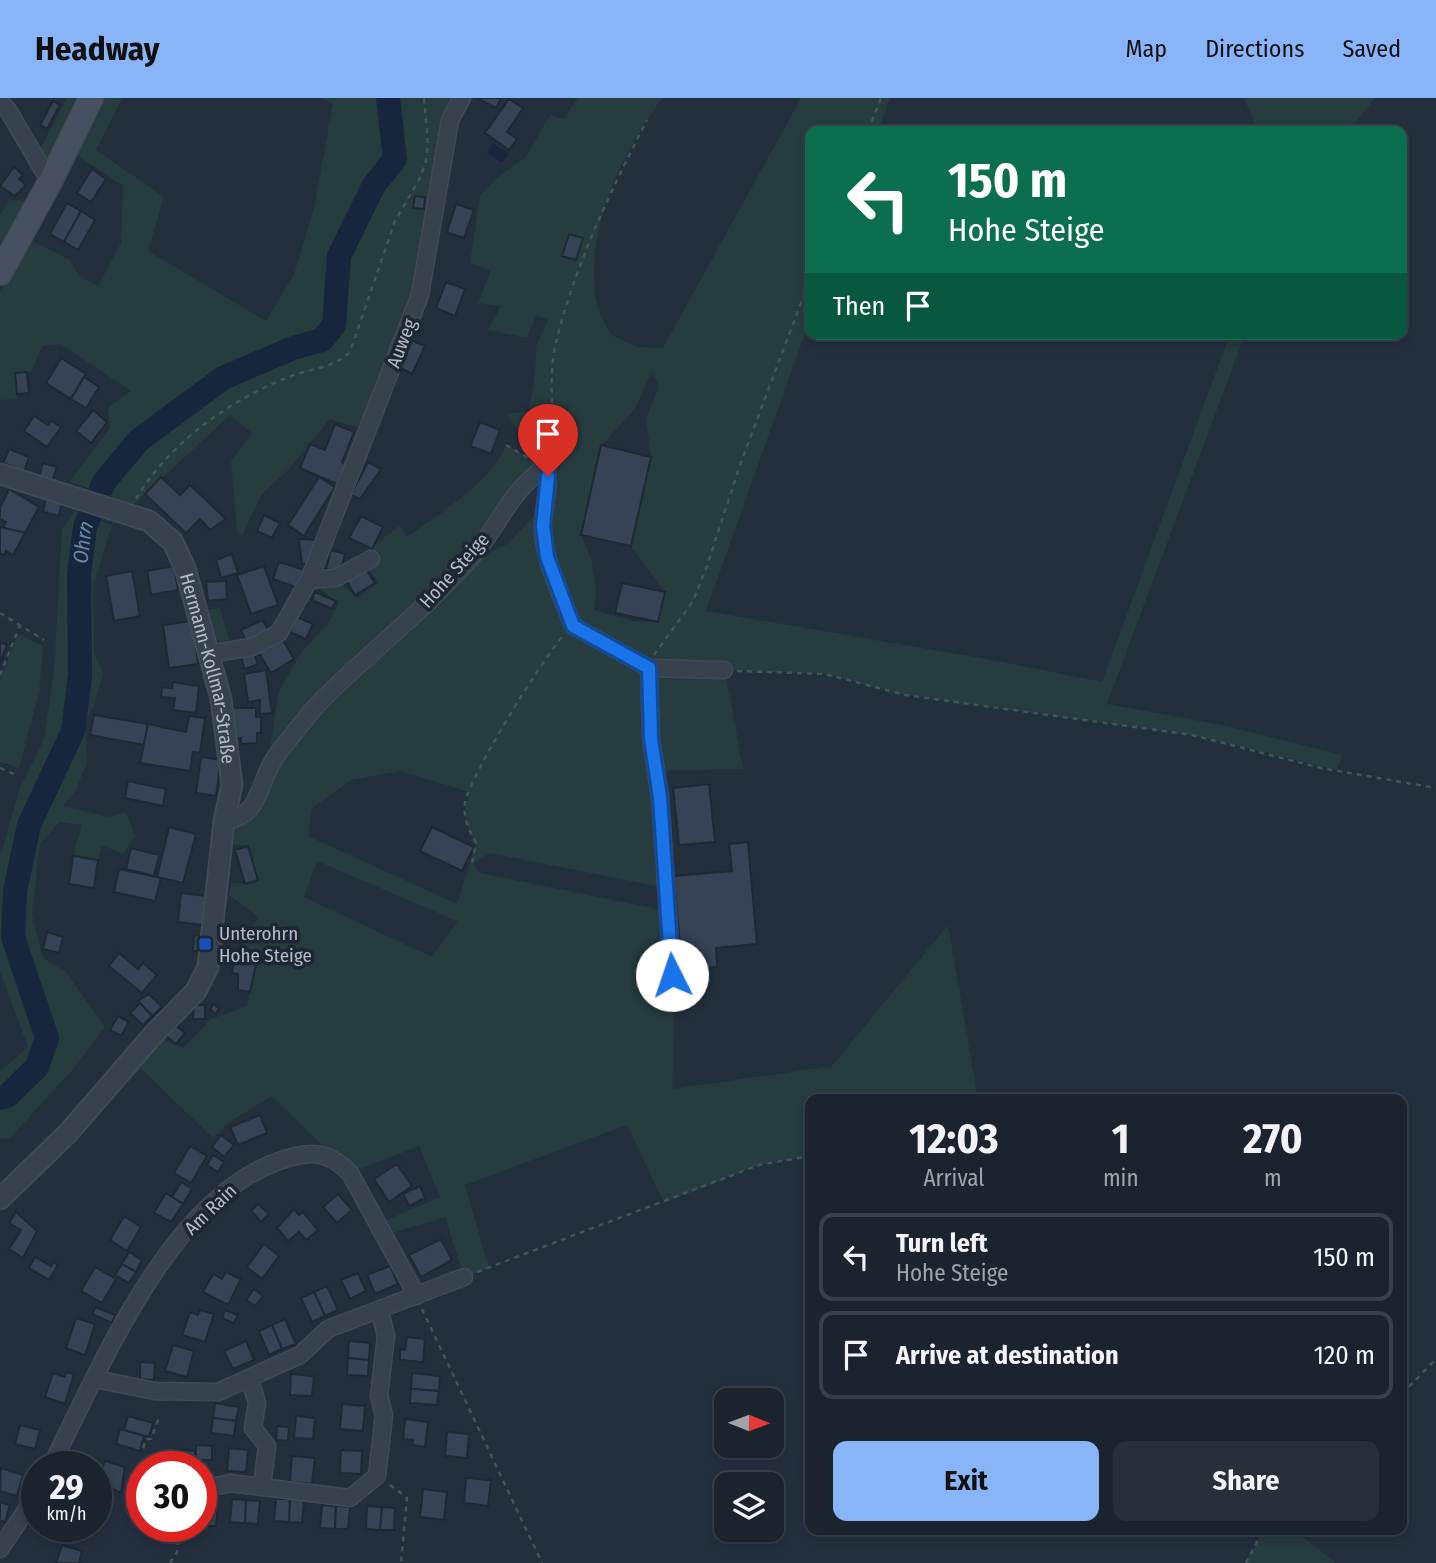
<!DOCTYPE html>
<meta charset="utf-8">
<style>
:root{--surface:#1b232e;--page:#282f3a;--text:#f1f3f6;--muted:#a0a4aa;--line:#39404a;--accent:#8ab4f8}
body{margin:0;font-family:"Fira Sans Condensed",sans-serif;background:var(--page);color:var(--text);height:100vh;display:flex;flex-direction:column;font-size:26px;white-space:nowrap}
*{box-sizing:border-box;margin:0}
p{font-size:23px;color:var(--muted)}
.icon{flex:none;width:38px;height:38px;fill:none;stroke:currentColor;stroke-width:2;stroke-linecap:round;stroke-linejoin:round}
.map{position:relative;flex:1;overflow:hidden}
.panel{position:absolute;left:805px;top:996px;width:602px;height:441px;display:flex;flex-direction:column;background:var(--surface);border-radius:14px;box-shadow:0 4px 10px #0003,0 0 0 2px var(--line)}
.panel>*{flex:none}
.hud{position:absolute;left:805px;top:28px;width:602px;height:214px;border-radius:14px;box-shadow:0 4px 10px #0003,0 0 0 2px var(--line);background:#0b6e4f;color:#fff;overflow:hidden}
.needle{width:46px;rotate:91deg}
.tools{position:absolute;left:714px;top:1290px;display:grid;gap:14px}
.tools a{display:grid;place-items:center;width:70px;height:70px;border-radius:14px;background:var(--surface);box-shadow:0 4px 10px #0003,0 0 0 2px var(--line);font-size:35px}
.speed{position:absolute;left:21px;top:1353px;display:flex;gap:14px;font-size:35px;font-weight:700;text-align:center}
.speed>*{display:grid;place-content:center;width:91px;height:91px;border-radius:50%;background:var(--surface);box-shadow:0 4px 10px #0003,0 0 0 2px var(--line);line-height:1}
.speed small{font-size:18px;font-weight:400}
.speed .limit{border:10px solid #d22;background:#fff;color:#111}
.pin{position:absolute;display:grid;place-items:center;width:60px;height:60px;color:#fff;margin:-72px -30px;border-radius:50% 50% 50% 0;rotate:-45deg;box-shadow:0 0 7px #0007}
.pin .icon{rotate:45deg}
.me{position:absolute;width:77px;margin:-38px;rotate:356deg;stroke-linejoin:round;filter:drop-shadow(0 0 5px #0008)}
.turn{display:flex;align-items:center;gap:24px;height:147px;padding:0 28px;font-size:32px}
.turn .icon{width:91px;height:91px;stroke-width:2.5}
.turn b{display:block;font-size:49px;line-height:60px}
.then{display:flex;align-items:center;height:66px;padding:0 28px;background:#0003;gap:14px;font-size:26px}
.eta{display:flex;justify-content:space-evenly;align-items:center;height:119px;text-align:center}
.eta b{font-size:42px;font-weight:700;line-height:49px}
.button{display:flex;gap:14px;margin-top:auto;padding:14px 28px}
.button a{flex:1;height:80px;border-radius:14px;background:var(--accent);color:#111;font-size:28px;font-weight:700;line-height:80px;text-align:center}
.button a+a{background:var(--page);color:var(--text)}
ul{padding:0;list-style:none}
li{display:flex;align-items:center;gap:21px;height:88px;margin:0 14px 10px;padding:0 14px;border:4px solid var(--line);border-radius:14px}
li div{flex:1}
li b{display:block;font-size:26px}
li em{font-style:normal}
header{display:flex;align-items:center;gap:42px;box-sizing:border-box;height:98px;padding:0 35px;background:var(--accent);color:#111}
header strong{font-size:33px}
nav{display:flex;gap:38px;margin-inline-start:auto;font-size:24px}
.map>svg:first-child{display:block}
.green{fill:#263c3f;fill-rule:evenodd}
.water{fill:#17263c}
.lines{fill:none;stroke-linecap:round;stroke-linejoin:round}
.river{stroke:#17263c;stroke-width:24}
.building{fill:#364354;stroke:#1f2835;stroke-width:2}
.minor-casing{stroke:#414a57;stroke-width:19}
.tertiary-casing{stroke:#414a57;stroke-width:23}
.secondary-casing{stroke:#414a57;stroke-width:26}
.path{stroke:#3f5557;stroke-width:2.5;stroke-dasharray:5 5;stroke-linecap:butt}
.minor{stroke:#38414e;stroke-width:16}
.tertiary{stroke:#38414e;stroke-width:19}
.secondary{stroke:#465061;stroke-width:23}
.route-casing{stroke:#114b97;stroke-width:18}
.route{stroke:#1a73e8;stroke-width:12}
.transit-dot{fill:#1a4fb4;stroke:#1d2633;stroke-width:2.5}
.labels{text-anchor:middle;stroke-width:7;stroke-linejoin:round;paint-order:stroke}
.street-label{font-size:19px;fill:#b4bcc9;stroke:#1d2633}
.poi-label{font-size:19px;fill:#b4bcc9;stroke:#1d2633;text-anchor:start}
.water-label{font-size:21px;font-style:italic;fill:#6d86a8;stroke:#1d2633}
</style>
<header>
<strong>Headway</strong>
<nav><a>Map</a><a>Directions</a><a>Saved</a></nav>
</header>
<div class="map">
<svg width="1436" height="1465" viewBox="0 0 1436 1465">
<rect width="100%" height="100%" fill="#242f3e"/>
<g class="green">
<path d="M67,0H83L46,69L37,57Z"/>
<path d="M102,0H122L96,52L164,99L148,153L266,223L294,176L314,110L333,6L322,0H462L420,197L367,332L330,321L288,372L261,397L242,438L237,433L231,363L252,335L230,317L132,408L70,383L110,330L108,310L131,293L61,246L42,248L31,275L15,276L17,301L0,302V196L28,141L70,162L78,177L98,188L121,145L123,88L77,57Z"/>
<path d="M578,0H662C621,58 585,129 596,202C598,214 606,226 611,237L637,249L663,250L801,0H890L878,33H810V221L706,513L992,562L1102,584L1230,236H1245L1107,606L1222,627L1342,657L1337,672L1192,637L905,597L825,576L725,572L743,671L674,672L656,676L666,790L490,755L473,765L480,775L667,813L674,903L673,991L832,968L948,827L978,1001H810V1058L759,1067L664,1105L627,1027L465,1087L489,1170L464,1179L445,1119L388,1136L382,1124L440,1099L419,1048L350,1075L272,998L231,1023L213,1040L132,962L153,937L183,950L211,921L247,908L259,855L242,846L259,819L229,797L232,784L245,786L258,781L248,748L221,745L224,723L241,721L267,670L279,593L301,555L328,525L339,505L309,482L336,480L358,500L378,484L359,458L400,428L407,439C439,416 491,384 506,347L529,359L524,340L506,316L528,313L534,285L537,246L548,222L536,217L527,240L488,232L501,208L478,205L491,172L470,165L480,97L497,80L526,59L550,17L563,21ZM652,273L659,289L646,321L651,359L631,448L665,494L658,524L633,523L594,512L596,493L591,460L581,437L601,348L635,311ZM546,369V406L507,446L465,466ZM400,673L470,694C462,712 466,729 476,746L457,806L308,738L312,710L351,682ZM317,763L457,823V824L432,859L304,799Z"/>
<path d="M1244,0H1375L1349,33H1258Z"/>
<path d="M9,102L28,103L0,151V117Z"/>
<path d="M74,413L112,427L93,488L94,555L103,575L94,608L85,625L87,664L76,692L63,708L109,719L126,714L135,738L123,756L101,747L98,762L73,758L82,727L59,724L40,746L32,817L43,860L66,874L105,929L72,972L10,1040L0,1041V973L28,949L0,873V758L20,690L44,641L54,572L62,432Z"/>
<path d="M220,510L232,551L221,553L207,512Z"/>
<path d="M18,536L43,548L39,594L19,670L0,664V583Z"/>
<path d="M1263,1432H1294L1336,1465H1246Z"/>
</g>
<path class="water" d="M493,45L509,56L502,65L487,55Z"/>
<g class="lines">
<path class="river" id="s1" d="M0,1000L7,998L37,969L47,940L13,839L15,793L29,727L73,633L80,578L79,476L85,429L104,384L139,342L223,280L293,250L322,242L334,227L339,158L374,87L395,61L388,0"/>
</g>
<g class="building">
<path d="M477,0H501L496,10Z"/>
<path d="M509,1L523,10L507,34L517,41L509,52L485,35Z"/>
<path d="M53,3L60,7L47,31L40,27Z"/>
<path d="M14,69L23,77L19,81L26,87L15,98L0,88Z"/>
<path d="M92,71L106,81L91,104L77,95Z"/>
<path d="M415,98L425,99L424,111L413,110Z"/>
<path d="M67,105L81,113L64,144L50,136Z"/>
<path d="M456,106L474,112L464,140L447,134Z"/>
<path d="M81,113L95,122L78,152L64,144Z"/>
<path d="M569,136L583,140L576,162L562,158Z"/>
<path d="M446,184L465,191L455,218L436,210Z"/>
<path d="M411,242L425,248L412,276L399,269Z"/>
<path d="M61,260L86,276L71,301L46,285Z"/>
<path d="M27,274L29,295L17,296L15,275Z"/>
<path d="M84,279L99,289L86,310L71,301Z"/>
<path d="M93,312L107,324L91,345L76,333Z"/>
<path d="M34,318L48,327L51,323L61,329L47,349L24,333Z"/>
<path d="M480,324L500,332L491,356L470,348Z"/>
<path d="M335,326L354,334L342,364L347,368L339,387L300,370L310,346L325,352Z"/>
<path d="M601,347L651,359L631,448L581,437Z"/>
<path d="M9,351L29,359L24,373L3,365Z"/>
<path d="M368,364L381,371L360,401L351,397Z"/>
<path d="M43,365L57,369L52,384L39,379Z"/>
<path d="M161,379L180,397L190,387L226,421L210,432L200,421L186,435L145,396Z"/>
<path d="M319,379L335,389L304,438L288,427Z"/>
<path d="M9,391L39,409L25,435L3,430L6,424L0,421V410Z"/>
<path d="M47,394L63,398L59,418L43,414Z"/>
<path d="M264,417L280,425L272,440L257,433Z"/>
<path d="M361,418L383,429L372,451L349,440Z"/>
<path d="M0,429L25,435L13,457L6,453L4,457L0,455Z"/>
<path d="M299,441L316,442L310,466H302Z"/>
<path d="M331,452L345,456L340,475L326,471Z"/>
<path d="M232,456L238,475L221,480L216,462Z"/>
<path d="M279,464L304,472L298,490L273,481Z"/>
<path d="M174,468L178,492L151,497L147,473Z"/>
<path d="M264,468L278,507L251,516L237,477Z"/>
<path d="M365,470L375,485L355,497L346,482Z"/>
<path d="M132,473L140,518L114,523L106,478Z"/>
<path d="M226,483L227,501L208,503L206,484Z"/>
<path d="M622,485L665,494L658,524L615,515Z"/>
<path d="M315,494L336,503L332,511L312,502Z"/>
<path d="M297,519L313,526L306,541L290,534Z"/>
<path d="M263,522L268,532L246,543L241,532Z"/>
<path d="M193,523L198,566L169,570L163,527Z"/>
<path d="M281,539L294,561L271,575L258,553Z"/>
<path d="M0,544L7,547L0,565Z"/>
<path d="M253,552L258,566L245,571L240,557Z"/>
<path d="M266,572L272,615L260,616V602L248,604L244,576Z"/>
<path d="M173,584L199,588L196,615L173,612L175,600L161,599L162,589L172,590Z"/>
<path d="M231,610H256V619H261V635H257V645L241,646V640H231Z"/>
<path d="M94,617L148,626L144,647L90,637Z"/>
<path d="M189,618L205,620L200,655L193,654L190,673L140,665L148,626L186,634Z"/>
<path d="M201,659L221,662L216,698L196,695Z"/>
<path d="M128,683L166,691L163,708L125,700Z"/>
<path d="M709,686L715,744L679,747L673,690Z"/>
<path d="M169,729L196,736L183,785L157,779Z"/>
<path d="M432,729L474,749L462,773L420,753Z"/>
<path d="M748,744L757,846L716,850L717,869L682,872L674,778L732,773L729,746Z"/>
<path d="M248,748L258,782L245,786L235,752Z"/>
<path d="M131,750L159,757L154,778L126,771Z"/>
<path d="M73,758L98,762L94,790L69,786Z"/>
<path d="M119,771L161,780L155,803L114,794Z"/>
<path d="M181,795L206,798L203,827L178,824Z"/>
<path d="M47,834L63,839L59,855L43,851Z"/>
<path d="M194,837L203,838L201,853H193Z"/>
<path d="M119,855L138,871L143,865L157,877L142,895L109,868Z"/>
<path d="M234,861L256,866L250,894L238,892V876L232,875Z"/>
<path d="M149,896L162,909L152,918L138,903Z"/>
<path d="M140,905L152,918L143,927L130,915Z"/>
<path d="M213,906L219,910L216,916L210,912Z"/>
<path d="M194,907H205V921H193Z"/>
<path d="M118,918L129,924L121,938L110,932Z"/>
<path d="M174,926L185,935L176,946L165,937Z"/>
<path d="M260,1017L267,1035L238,1047L230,1029Z"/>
<path d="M221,1037L234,1047L224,1059L212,1049Z"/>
<path d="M190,1048L207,1058L191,1085L174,1075Z"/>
<path d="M213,1057L224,1064L218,1074L207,1067Z"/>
<path d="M397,1066L412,1088L389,1104L374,1081Z"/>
<path d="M181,1084L192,1091L183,1106L172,1099Z"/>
<path d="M420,1088L425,1100L409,1108L403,1096Z"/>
<path d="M166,1095L183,1106L171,1124L154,1115Z"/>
<path d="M338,1096L352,1112L337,1125L323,1109Z"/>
<path d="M258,1106L269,1116L261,1124L251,1113Z"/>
<path d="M294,1111L299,1117L303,1114L318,1132L306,1142L299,1134L288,1143L277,1130Z"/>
<path d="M16,1114L37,1133L23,1160L9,1151L21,1132L9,1125Z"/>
<path d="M124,1118L141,1129L127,1153L110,1142Z"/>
<path d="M441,1141L452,1162L421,1179L409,1157Z"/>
<path d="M264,1146L279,1158L262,1181L247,1169Z"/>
<path d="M129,1154L142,1162L136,1174L122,1166Z"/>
<path d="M35,1159L51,1168L53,1164L58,1167L49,1182L29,1170Z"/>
<path d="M122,1166L136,1174L129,1185L115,1177Z"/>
<path d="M390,1168L398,1186L375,1196L367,1177Z"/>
<path d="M95,1169L116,1181L102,1205L81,1193Z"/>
<path d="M226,1174L241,1181L228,1207L203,1194L213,1176L222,1181Z"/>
<path d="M358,1175L366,1193L350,1201L341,1182Z"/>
<path d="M327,1188L338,1212L325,1218L314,1194Z"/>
<path d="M254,1191L263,1198L255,1208L246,1202Z"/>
<path d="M314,1194L325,1218L312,1224L301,1200Z"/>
<path d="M96,1209L115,1217L112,1225L92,1216Z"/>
<path d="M200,1212L214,1216L205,1244L182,1237L190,1214L198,1217Z"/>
<path d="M225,1212L238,1217L234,1225L222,1220Z"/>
<path d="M76,1220L95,1226L85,1257L66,1250Z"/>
<path d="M285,1221L296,1246L282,1251L272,1227Z"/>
<path d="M272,1227L282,1251L269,1257L259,1233Z"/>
<path d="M407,1239L425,1241L423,1264L400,1262V1251L405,1252Z"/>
<path d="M246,1243L254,1262L233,1271L224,1253Z"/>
<path d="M349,1243L370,1245L369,1262L348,1260Z"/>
<path d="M173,1247L194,1253L187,1279L165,1273Z"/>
<path d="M348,1260L369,1262L368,1278L347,1277Z"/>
<path d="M140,1264L155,1265L154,1282L140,1281Z"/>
<path d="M66,1274L74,1276L65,1306L45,1299L53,1275L65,1279Z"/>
<path d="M412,1275L440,1278L439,1293L411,1291Z"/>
<path d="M291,1276L314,1278L312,1298L290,1297Z"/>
<path d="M411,1291L439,1293L437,1307L410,1305Z"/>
<path d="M215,1305L239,1309L236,1323L213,1320Z"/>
<path d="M342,1306L365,1308L363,1333L340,1331Z"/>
<path d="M128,1318L153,1325L149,1339L124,1332Z"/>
<path d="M296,1318L315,1320L313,1341L294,1340Z"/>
<path d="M213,1320L236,1323L234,1338L211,1335Z"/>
<path d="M405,1321L428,1324L425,1349L412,1347L413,1342L403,1341Z"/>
<path d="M20,1327L40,1332L35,1351L15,1346Z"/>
<path d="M277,1328L289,1329L288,1343L276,1342Z"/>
<path d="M120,1331L144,1338L140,1353L116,1346Z"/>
<path d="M447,1334L469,1336L467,1360L445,1358Z"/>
<path d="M196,1347L212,1348V1362H196Z"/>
<path d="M229,1350L248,1352L246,1374L227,1373Z"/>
<path d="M174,1351L195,1353L193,1368H172Z"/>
<path d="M341,1352L362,1353L361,1376L340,1375Z"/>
<path d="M292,1358L315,1360L312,1386L290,1384Z"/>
<path d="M105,1363L125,1369L121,1395L98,1383Z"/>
<path d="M1,1370L23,1377L17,1398L0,1393Z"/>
<path d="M466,1380L491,1382L488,1408L464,1405Z"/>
<path d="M423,1391L447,1394L444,1422L420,1419Z"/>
<path d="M232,1401L246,1402L245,1425L230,1424Z"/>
<path d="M276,1401H290L289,1424L274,1423Z"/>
<path d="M290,1401L304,1402L302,1425L289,1424Z"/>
<path d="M246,1402L260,1403L258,1426L245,1425Z"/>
<path d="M0,1404L10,1407L5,1424L0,1423Z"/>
<path d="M201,1405H204L203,1428H201Z"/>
<path d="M204,1405L218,1406L216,1428H203Z"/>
<path d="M322,1407L336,1408L335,1431L320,1430Z"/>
<path d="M336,1408L350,1409L348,1431H335Z"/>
<path d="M367,1408L382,1409L380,1432L366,1431Z"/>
<path d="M96,1409L102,1410L96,1436L74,1430L96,1428Z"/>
<path d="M382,1409L395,1410L394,1432H380Z"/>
<path d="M62,1447L82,1453L79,1465H56Z"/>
</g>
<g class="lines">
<g class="minor-casing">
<g id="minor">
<path d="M0,4L8,12L50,84"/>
<path d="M309,482L336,480L371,461"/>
<path d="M209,556L252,549L279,535L309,482L420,197L450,22L462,0"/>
<path d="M649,570L651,641L660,699L674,903"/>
<path d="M224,723C264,718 256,683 279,654C293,637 307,617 323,601C373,551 430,508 476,454C503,421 509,395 546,368C551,389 543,408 543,428C543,462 561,496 573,528L649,570L724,572"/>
<path d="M95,1281L155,1293L218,1294L300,1257L328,1231L464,1179"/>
<path d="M250,1282L257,1305L253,1330L267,1348L262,1389"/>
<path d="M51,1368C100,1271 168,1102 279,1063C309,1052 327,1052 350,1075L417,1198"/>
<path d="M205,1391L230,1385L350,1400L377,1378L384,1317L379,1298L386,1238L380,1213"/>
<path d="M0,1451L37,1396"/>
</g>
</g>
<g class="tertiary-casing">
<g id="tertiary">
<path id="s2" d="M0,376L149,423L173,444L185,470L221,601L232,687L224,723L208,869L196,893L153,937L69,1034L0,1101"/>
</g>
</g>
<g class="secondary-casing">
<path id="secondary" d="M0,175L50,84L91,0"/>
</g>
<g class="path">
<path d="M868,33L881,0"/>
<path d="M552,345C554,311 548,277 556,244C575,167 611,92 647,22"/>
<path d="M506,347L530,361"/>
<path d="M136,401C169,345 231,301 291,278C312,270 334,270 350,254L395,123L420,80L426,63L428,46L424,0"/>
<path d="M0,515L44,542"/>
<path d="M654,557L693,503L707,468L741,364L810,181"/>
<path d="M737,573L825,576L905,597L1192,637L1321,670L1436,690"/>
<path d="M0,577L20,527"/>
<path d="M0,670L14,676"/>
<path d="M472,765L476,745C469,733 463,720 465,705C469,679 543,560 563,538"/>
<path d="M477,1174L759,1067L810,1058"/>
<path d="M422,1211L542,1465"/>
<path d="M1402,1296L1436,1261"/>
<path d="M143,1350L146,1341H151L160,1317"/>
<path d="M390,1387L407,1400L401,1465"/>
<path d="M170,1465L177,1454L179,1428"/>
<path d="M1246,1465L1263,1432"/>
</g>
<use href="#minor" class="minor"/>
<use href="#tertiary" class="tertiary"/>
<use href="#secondary" class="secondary"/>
</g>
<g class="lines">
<g class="route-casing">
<path id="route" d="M548,378L543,428L547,459L573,528L649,570L651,641L660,699L672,877"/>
</g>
<use href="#route" class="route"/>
</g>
<rect class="transit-dot" x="198" y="839" width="14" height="14" rx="3.5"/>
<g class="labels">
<g class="street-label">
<text transform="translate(401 245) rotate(-69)" y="7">Auweg</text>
<text transform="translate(454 472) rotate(-48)" y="7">Hohe Steige</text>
<text dy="7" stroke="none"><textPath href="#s2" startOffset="320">Hermann-Kollmar-Straße</textPath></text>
<text transform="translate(210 1111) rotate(-44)" y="7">Am Rain</text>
</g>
<g class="poi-label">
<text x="219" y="842">Unterohrn<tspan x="219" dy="22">Hohe Steige</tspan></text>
</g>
<g class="water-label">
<text dy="7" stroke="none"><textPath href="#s1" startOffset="593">Ohrn</textPath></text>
</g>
</g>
</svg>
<div class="tools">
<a><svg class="needle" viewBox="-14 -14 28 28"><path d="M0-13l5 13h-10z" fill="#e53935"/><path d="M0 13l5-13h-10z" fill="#a0a4aa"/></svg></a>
<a><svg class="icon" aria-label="layers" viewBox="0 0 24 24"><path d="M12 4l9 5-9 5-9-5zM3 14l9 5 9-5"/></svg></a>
</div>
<div class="speed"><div>29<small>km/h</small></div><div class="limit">30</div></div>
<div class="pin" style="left:548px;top:378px;background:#d93025"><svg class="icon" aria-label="arrive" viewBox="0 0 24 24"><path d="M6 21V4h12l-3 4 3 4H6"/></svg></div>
<svg class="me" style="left:672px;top:877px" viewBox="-20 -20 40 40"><circle r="19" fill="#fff"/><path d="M0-13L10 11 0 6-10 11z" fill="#1a73e8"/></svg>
<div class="hud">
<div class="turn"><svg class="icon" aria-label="left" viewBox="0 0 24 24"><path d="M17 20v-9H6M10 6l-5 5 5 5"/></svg><div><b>150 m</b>Hohe Steige</div></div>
<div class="then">Then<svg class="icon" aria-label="arrive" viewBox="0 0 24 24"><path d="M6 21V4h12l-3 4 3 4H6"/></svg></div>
</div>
<section class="panel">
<div class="eta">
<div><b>12:03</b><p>Arrival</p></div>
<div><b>1</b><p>min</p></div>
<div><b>270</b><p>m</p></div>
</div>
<ul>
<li><svg class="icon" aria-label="left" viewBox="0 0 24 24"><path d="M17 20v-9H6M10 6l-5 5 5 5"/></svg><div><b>Turn left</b><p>Hohe Steige</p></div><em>150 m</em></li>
<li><svg class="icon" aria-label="arrive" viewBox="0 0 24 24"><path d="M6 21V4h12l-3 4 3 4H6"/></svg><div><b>Arrive at destination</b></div><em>120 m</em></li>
</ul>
<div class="button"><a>Exit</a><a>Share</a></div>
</section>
</div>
